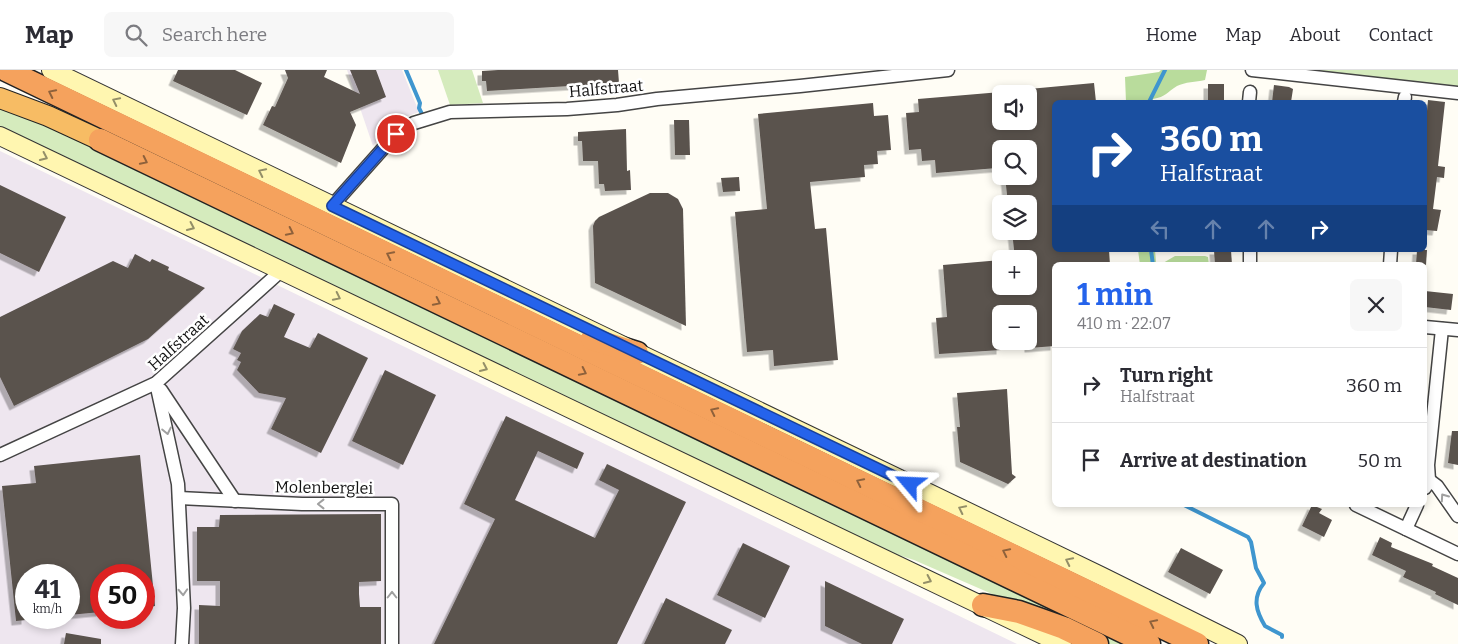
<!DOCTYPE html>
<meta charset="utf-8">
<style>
:root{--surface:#fff;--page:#f7f7f7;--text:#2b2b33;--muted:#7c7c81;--line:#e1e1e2;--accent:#2563eb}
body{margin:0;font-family:Bitter,serif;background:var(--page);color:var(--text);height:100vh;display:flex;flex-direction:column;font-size:19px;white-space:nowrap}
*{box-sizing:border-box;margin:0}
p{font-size:16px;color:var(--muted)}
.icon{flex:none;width:28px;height:28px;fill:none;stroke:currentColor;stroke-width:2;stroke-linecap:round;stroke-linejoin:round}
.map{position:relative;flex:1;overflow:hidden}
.details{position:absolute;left:1052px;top:192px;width:375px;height:245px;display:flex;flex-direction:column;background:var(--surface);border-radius:8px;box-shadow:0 2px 8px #0003}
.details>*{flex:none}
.banner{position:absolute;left:1052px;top:30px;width:375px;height:152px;border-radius:8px;box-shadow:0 2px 8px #0003;background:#1a4fa0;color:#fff;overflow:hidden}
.fabs{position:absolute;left:992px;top:15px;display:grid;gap:10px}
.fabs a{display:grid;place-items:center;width:45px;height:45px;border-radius:8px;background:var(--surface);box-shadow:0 2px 8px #0003;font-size:25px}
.speed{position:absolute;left:15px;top:494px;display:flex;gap:10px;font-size:25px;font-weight:700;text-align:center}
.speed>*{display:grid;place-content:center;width:65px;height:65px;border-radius:50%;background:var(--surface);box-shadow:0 2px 8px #0003;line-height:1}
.speed small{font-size:12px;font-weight:400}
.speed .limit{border:8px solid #d22;background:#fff;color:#111}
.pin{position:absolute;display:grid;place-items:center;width:42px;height:42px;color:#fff;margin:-21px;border:2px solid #fff;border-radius:50%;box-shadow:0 1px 5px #0007}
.me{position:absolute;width:55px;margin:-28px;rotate:296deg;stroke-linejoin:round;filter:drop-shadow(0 0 4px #0008)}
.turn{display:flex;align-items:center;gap:18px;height:105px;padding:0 25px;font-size:22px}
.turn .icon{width:65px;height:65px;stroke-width:2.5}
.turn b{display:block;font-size:35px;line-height:42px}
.lanes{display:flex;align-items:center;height:48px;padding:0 25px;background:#0003;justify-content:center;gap:25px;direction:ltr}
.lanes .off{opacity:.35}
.round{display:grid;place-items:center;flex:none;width:52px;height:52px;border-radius:8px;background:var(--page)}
.headline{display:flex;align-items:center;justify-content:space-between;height:85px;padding:0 25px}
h1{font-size:30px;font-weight:700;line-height:38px;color:var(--accent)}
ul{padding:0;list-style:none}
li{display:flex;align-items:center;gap:15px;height:75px;padding:0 25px;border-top:1px solid var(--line)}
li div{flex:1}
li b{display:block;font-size:19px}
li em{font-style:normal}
header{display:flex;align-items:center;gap:30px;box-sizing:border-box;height:70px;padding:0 25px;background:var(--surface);border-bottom:1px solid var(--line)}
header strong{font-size:24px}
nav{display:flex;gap:28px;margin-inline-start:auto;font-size:18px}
.search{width:350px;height:45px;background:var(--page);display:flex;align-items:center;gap:12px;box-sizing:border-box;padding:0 18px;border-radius:8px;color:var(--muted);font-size:19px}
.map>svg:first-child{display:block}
.industrial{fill:#eee6ef;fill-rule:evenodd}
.green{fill:#d5ebbd}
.forest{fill:#b9dc9c}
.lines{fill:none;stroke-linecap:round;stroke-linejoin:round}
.stream{stroke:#3f96cf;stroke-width:4}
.building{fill:#5a524d;filter:url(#shadow)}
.minor-casing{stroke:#444;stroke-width:15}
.secondary-casing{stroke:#333;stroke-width:20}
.trunk-casing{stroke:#222;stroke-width:22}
.motorway-casing{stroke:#222;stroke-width:25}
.minor{stroke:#fff;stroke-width:12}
.secondary{stroke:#fff6b0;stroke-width:18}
.trunk{stroke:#f7bc64;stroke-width:20}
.motorway{stroke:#f5a25d;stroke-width:22}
.oneway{stroke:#8e613b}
.oneway2{stroke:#948f68}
.oneway3{stroke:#a0a0a0}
.route-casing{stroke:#184099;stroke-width:12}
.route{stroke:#2563eb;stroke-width:9}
.labels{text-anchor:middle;stroke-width:5;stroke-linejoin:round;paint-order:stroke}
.street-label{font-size:16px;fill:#111;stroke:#fff}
</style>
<header>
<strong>Map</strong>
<div class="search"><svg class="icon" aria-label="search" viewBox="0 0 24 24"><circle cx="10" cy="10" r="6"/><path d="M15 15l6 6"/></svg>Search here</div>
<nav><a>Home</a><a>Map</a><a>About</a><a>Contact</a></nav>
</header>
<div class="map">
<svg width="1458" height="574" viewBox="0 0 1458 574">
<defs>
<filter id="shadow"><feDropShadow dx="-4.5" dy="4.5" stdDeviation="0" flood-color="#0004"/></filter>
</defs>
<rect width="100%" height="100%" fill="#fffdf5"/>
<g class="industrial">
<path d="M347,0H402L419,42L403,48L386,61L373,76Z"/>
<path d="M0,81L135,146L1017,574H0ZM26,505H69V548H26ZM101,505H144V548H101Z"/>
</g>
<g class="green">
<path d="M438,0H472L483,33L450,35Z"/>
<path d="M1287,0H1458V18Z"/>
<path d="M0,35L235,143L237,149L312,186L317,183L1126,574H1107L914,490L864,474L0,57Z"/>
</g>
<g class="forest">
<path d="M1161,0H1207L1205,10C1196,12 1185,12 1177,16C1167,22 1166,27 1153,29L1152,32H1126L1125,7L1159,2Z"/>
<path d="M1138,180H1155L1156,192L1163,193L1175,186H1205L1208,187L1209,195H1140Z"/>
</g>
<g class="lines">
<g class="stream">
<path d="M406,0L420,33L419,38L422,44"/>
<path d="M1149,32L1165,0"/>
<path d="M1151,180L1153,195"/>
<path d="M1184,435L1248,467L1251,472L1256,498L1264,513C1252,528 1256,541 1265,556L1282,565V567"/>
</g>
</g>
<g class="building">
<path d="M178,0H235L262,13L247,45L173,11Z"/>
<path d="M285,0H327L324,7L360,24L350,0H376L386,27L350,42L356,55L341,93L263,55L272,36L275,37L288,8Z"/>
<path d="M498,0H618L619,13L487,21L486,11H482V1Z"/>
<path d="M1094,13L1096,32H1055V180H1109L1110,195H1055V276L1029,278V244H1001V280L939,284L936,248L947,247L943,195L1001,190V216H1029V189H1015L1012,161H1029V134H1008L1005,106H1029V79H995L997,98L936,103L935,90L922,91L921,79L909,80L906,43L919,42L918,29L1001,22V51H1029V19Z"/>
<rect x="1208" y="14" width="16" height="18"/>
<path d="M1274,15L1289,17L1293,19L1291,32H1272Z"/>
<path d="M1428,30L1445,32L1438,96L1445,97L1444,108L1437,107L1433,139L1441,140L1437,161L1425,160V63Z"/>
<path d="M873,33L874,46L888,45L891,80L877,81L878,94L864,95L865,107L810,112L815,159L826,158L838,290L774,296L773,280L747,282L735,142L767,139L758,44Z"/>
<path d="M674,50H689L690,85H675Z"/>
<path d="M626,59L627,101L630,100L631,120L605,121L604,114H599L598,91H583L582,71H578V62Z"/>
<path d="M739,107L740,121L723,122L721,108Z"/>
<path d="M0,115L66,147L39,202L0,183Z"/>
<path d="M650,123H668L678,129L683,139L686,256L595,213L593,156L595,151L599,147Z"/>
<path d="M1214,180H1231L1232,195H1215Z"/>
<path d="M1417,180H1427L1426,195H1416Z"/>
<path d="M135,184L150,192L152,189L169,197L168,200L205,218L148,269L14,336L0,307V247L113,191L128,198Z"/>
<path d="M1425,221L1453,224L1451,240L1425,237Z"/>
<path d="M274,234L295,244L284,267L310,278L318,263L368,288L321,383L271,359L286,328L259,323L237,300L241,292L237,290L241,283L233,279L242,261L260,244L268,247Z"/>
<path d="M385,300L436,325L403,395L352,371Z"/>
<path d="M1007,319L1012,404L1016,407L1008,414L960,392L957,357H960L957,323Z"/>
<path d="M506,346L584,383L577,399L538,381L515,430L595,468L619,420L599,410L607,394L686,432L617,574H434L495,449L464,434Z"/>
<path d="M1452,361H1458V395L1448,393Z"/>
<path d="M140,385L155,536L144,538V505H101V542L69,545V505H26V550L16,551L2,416L36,413L34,396Z"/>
<path d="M1312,435L1322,439L1319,443L1332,450L1324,467L1302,456Z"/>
<path d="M381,444V511L359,512V524L360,537H381V574H199V535L220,536V511H197V457H219L220,445Z"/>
<path d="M1380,467L1392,473L1391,477L1433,494L1432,496L1458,508V535L1435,524L1436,522L1403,507L1406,501L1372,485Z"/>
<path d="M743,473L790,496L765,548L717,525Z"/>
<path d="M1181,478L1223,500L1210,524L1168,502Z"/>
<path d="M825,511L904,549L892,574H862L825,556Z"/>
<path d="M666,528L732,560L725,574H644Z"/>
<path d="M66,563L101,569V574H64Z"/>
</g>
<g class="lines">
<g class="minor-casing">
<g id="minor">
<path d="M1252,0L1458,23"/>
<path d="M1249,32L1250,22"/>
<path d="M1404,32L1405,27"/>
<path d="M332,136L396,64L414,53L450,42L567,39L617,35L657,29L800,16L948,0"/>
<path d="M1250,180V195"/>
<path d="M1390,195L1391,180"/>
<path d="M1425,257L1458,260"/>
<path d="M156,313L178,414L184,538L182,574"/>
<path d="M161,320L235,431"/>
<path d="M0,385L156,313L282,200"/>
<path d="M1429,410L1437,416L1458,446"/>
<path d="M1425,418L1429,410L1428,395L1442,259"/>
<path d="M179,428L302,434H392V574"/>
<path d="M1356,435L1458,484"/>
<path d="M1406,459L1417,435"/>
</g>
</g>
<g class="secondary-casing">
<g id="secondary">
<path d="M51,0L1101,506L1238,574"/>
<path d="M0,66L1062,574"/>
</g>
</g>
<g class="trunk-casing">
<path id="trunk" d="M0,28L48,46L100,70"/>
</g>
<g class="motorway-casing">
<g id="motorway">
<path d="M6,0L1197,574"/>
<path d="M100,70L1149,574"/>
<path d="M592,269L637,283"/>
<path d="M983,535L1019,542L1064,558L1097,574"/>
</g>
</g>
<use href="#minor" class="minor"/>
<use href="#secondary" class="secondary"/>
<use href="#trunk" class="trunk"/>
<use href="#motorway" class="motorway"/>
</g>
<defs><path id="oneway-chevron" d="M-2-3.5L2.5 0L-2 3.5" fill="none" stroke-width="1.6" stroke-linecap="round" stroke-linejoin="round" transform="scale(1.25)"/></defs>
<g class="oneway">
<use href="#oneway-chevron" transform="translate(52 23) rotate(-154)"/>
<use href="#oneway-chevron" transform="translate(144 91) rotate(26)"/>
<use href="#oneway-chevron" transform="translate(290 162) rotate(26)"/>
<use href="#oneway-chevron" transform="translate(390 185) rotate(-154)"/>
<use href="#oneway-chevron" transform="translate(437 232) rotate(26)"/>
<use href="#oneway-chevron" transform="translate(583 302) rotate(26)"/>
<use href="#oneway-chevron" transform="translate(714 341) rotate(-154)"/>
<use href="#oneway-chevron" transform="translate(860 412) rotate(-154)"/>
<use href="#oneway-chevron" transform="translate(1006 482) rotate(-154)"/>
<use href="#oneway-chevron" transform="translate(1153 553) rotate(-154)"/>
</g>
<g class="oneway2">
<use href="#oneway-chevron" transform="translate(116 31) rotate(-154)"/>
<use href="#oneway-chevron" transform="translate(44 87) rotate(25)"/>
<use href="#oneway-chevron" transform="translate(262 102) rotate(-154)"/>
<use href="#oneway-chevron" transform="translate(191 157) rotate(25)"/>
<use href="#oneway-chevron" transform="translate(337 227) rotate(26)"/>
<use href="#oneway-chevron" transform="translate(484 298) rotate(25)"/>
<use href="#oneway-chevron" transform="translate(962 439) rotate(-154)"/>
<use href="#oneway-chevron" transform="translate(1069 491) rotate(-154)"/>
<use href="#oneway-chevron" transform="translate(928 510) rotate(25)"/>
</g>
<g class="oneway3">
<use href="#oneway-chevron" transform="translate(167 361) rotate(78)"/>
<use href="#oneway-chevron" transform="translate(1444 427) rotate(-125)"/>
<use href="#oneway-chevron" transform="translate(321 434) rotate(-180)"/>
<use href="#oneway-chevron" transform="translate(183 522) rotate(87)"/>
<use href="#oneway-chevron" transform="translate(392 525) rotate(-90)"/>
</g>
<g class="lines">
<g class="route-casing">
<path id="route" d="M396,64L332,136L910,414"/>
</g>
<use href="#route" class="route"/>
</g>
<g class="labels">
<g class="street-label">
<text transform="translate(606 18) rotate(-5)" y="6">Halfstraat</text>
<text transform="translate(178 272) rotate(-42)" y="6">Halfstraat</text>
<text transform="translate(324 417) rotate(1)" y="6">Molenberglei</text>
</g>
</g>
</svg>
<div class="fabs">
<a><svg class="icon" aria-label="sound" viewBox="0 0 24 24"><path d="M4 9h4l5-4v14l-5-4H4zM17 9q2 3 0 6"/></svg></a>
<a><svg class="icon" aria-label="search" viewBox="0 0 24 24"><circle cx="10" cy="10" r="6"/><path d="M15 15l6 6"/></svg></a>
<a><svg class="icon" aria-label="layers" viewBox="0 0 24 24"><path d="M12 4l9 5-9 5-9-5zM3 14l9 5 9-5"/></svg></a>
<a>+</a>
<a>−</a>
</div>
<div class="speed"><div>41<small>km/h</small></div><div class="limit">50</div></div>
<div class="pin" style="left:396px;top:64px;background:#d93025"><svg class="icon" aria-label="arrive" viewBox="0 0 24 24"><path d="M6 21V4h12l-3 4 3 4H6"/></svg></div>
<svg class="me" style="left:910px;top:414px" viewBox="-20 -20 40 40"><path d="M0-17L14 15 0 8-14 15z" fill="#2563eb" stroke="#fff" stroke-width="4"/></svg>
<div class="banner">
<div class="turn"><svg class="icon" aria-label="right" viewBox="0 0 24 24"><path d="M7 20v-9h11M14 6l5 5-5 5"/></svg><div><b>360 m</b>Halfstraat</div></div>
<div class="lanes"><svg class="icon off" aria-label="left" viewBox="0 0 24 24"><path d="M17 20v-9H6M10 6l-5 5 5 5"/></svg><svg class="icon off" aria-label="ahead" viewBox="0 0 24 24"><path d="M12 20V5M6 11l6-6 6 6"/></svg><svg class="icon off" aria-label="ahead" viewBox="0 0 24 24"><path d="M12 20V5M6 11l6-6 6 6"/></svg><svg class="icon" aria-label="right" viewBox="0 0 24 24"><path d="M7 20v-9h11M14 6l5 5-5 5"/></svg></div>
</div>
<section class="details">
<div class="headline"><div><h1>1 min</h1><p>410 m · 22:07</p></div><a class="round"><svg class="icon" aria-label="close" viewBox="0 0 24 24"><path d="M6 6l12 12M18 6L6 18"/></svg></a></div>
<ul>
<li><svg class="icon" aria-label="right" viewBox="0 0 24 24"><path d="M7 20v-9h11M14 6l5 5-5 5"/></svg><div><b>Turn right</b><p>Halfstraat</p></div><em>360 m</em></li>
<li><svg class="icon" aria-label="arrive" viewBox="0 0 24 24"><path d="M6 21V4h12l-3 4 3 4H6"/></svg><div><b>Arrive at destination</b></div><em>50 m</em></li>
</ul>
</section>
</div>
